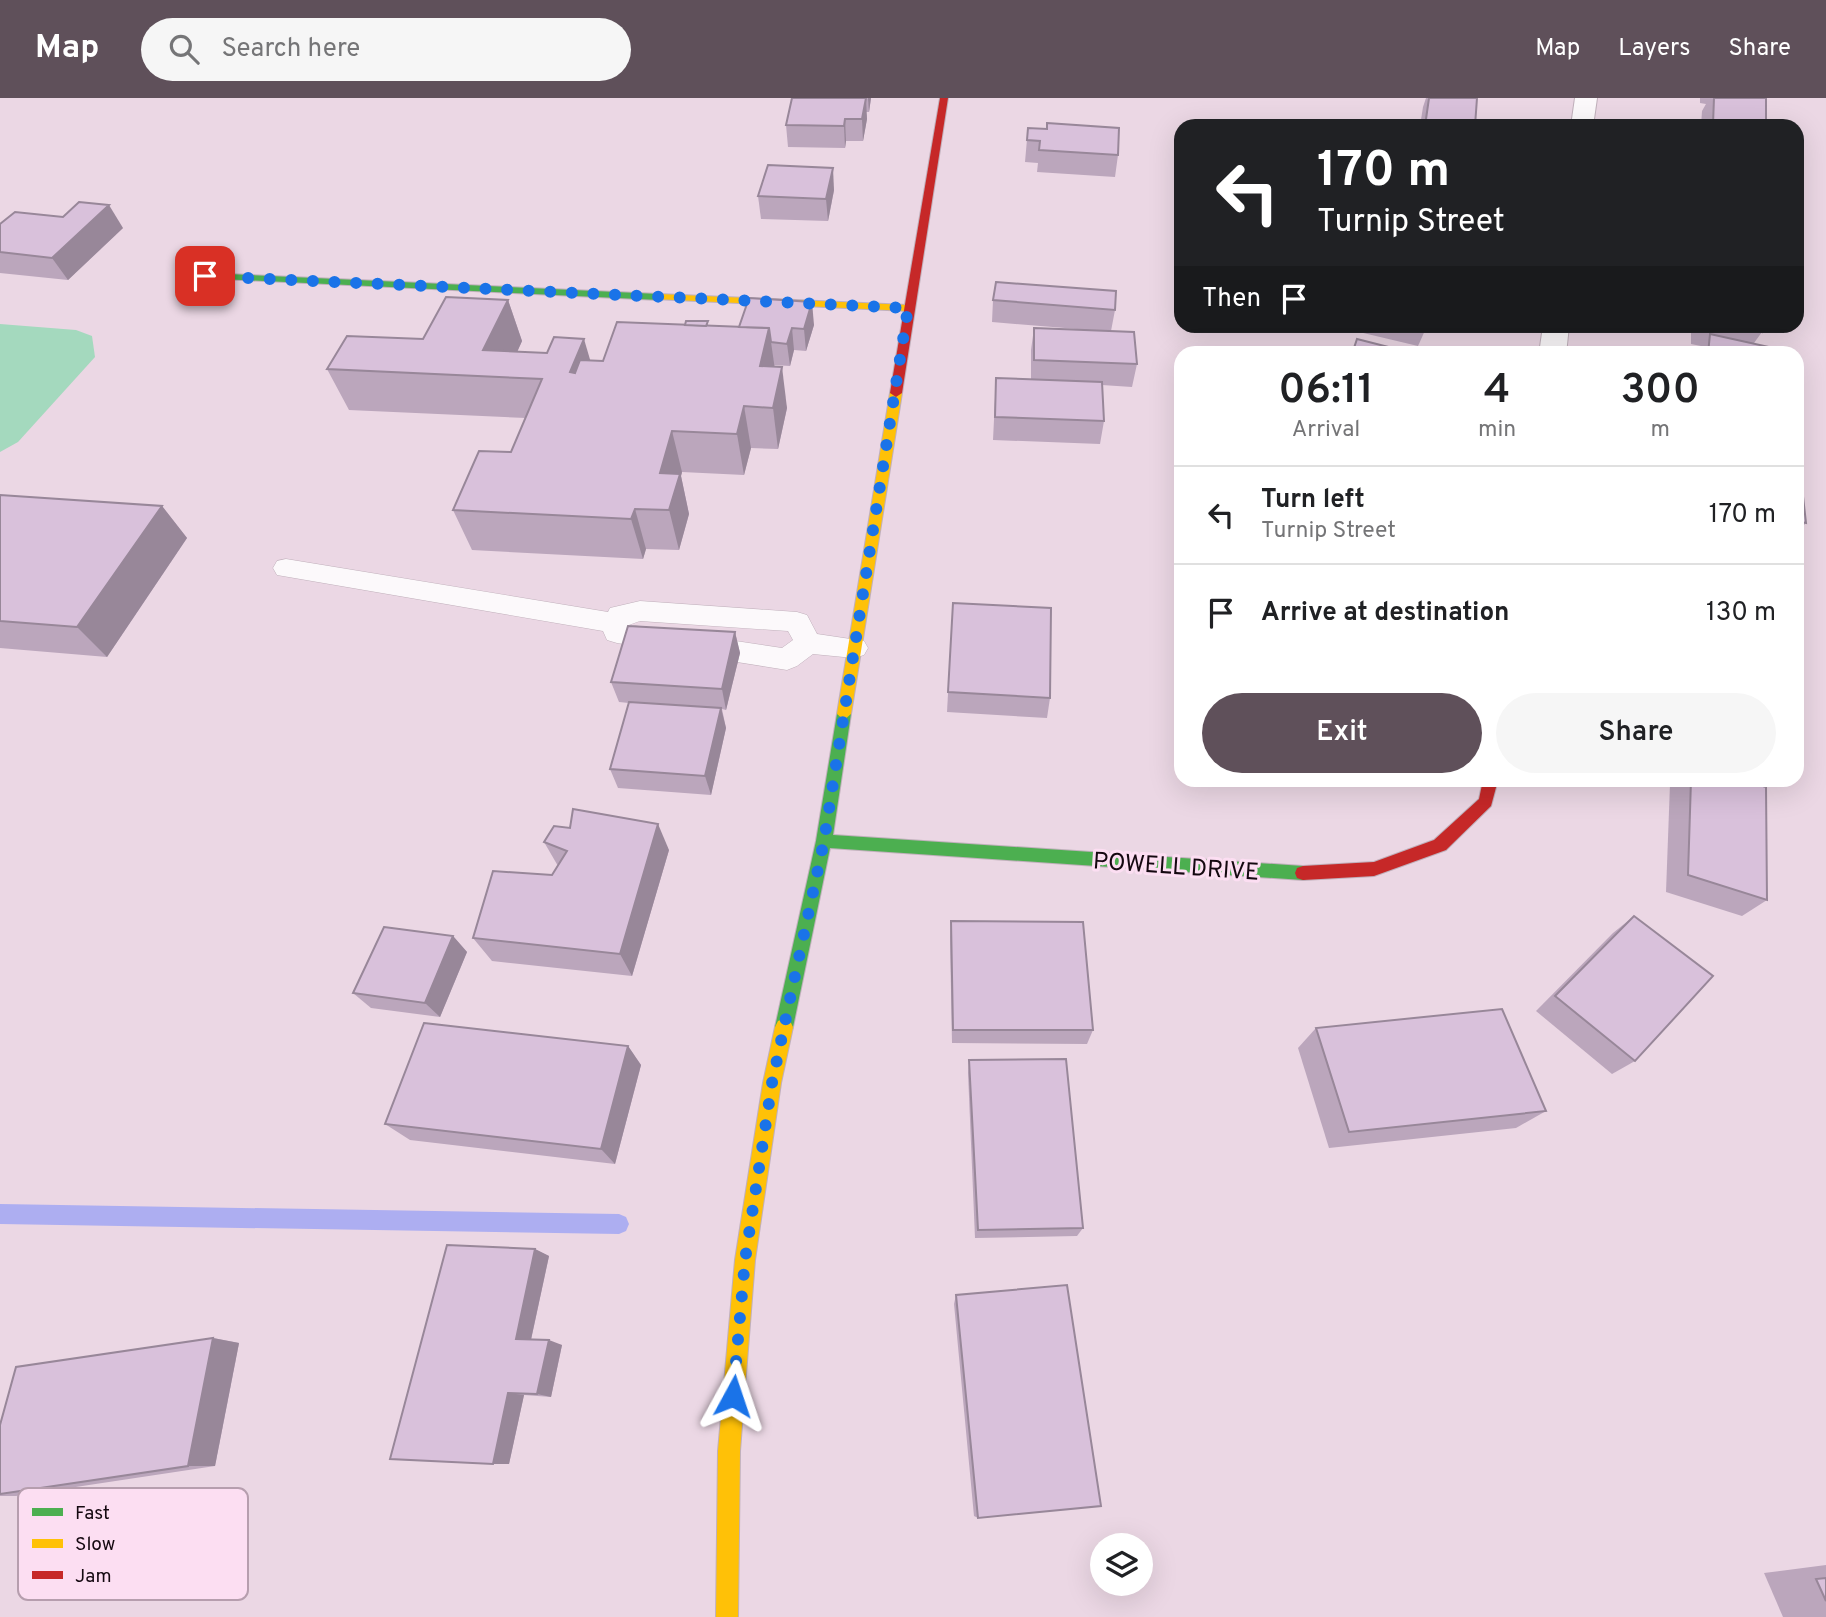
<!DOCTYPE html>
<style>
:root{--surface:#fff;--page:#f6f6f6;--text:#202124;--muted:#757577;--line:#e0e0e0;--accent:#5f505a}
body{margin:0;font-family:Overpass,sans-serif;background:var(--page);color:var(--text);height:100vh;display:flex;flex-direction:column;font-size:26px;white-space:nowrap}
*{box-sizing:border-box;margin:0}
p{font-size:23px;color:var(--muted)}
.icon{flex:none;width:38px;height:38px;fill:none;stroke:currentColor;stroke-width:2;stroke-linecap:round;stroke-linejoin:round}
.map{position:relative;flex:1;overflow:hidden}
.drawer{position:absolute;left:1174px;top:248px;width:630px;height:441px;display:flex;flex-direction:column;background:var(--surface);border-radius:21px;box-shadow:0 7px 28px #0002}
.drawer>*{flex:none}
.banner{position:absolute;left:1174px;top:21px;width:630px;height:214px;border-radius:21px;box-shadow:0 7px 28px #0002;background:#202124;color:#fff;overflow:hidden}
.controls{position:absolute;left:1090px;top:1435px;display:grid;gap:14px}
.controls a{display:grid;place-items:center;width:63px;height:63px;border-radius:50%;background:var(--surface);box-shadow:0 7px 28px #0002;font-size:35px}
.pin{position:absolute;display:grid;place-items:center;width:60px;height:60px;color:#fff;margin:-30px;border-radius:14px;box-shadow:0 4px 10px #0006}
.me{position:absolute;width:77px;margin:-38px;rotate:5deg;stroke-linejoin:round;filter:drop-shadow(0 0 5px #0008)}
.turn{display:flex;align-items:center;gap:24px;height:147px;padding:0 28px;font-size:32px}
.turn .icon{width:91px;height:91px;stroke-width:2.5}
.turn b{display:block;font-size:49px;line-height:60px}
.then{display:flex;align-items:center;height:66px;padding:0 28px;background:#0003;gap:14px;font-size:26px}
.eta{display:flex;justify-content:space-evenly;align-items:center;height:119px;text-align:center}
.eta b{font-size:42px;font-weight:600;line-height:49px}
.primary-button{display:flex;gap:14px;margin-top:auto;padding:14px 28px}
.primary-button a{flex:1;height:80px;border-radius:42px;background:var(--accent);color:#fff;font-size:28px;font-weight:600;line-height:80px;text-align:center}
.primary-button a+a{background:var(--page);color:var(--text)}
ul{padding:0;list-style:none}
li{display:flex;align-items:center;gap:21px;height:98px;padding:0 28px;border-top:2px solid var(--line)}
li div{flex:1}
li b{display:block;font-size:26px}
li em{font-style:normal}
header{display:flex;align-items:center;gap:42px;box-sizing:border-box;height:98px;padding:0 35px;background:var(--accent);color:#fff}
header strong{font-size:33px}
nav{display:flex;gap:38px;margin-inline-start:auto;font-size:24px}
.search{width:490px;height:63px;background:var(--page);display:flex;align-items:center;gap:18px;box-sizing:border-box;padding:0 24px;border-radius:38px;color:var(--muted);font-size:26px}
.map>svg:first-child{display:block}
.green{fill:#a4d9be}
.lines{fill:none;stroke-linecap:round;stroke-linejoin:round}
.stream{fill:#adaef1;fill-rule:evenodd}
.lane-casing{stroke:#c0b0bb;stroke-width:1}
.street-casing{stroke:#c0b0bb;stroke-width:2}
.fast-casing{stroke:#c0b0bb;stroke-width:2}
.slow-casing{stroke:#c0b0bb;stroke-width:2}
.jam-casing{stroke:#c0b0bb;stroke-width:2}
.lane{fill:#fcf9fb;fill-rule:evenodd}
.street{fill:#fcf9fb;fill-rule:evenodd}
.fast{fill:#4caf50;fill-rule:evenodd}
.slow{fill:#ffc107;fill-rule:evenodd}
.jam{fill:#c62828;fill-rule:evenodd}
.wall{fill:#bba6bc}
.shaded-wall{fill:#988799}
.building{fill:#d9c1db;stroke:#988799;stroke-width:2}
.route{stroke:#1a73e8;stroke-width:12;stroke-dasharray:0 21.6}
.labels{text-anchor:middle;stroke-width:6;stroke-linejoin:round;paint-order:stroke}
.street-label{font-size:24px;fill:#140810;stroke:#fcdef2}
.key{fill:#fcdef2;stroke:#b69eae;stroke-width:2}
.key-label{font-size:19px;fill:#140810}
</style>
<header>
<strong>Map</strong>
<div class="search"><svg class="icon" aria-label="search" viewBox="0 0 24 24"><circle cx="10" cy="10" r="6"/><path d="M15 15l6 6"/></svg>Search here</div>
<nav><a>Map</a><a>Layers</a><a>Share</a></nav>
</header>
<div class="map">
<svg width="1826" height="1519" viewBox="0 0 1826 1519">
<rect width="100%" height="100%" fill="#ebd7e4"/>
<path class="green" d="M0,226L76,232L92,238L95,259L18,344L0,354Z"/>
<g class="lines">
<path class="stream" d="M0,1106L619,1116L626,1119L629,1126L626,1133L619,1136L0,1126Z"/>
<g class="lane-casing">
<path id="lane" d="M286,461L608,514L610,510L640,503L797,514L807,517L817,536L864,543L868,550L864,557L854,560L813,556L797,568L787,572L617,545L607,542L603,533L277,477L273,470L277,463ZM640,523L788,533L793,542L782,550L629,527Z"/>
</g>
<g class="street-casing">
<g id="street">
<path d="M1575,0H1597L1593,28H1571Z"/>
<path d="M1543,228H1569L1566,256H1539Z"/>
</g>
</g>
<g class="fast-casing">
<g id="fast">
<path d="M205,175L659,196L664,199L659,202L201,180V176Z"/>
<path d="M844,610L851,616L833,737L1303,768L1309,770L1311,775L1309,780L1303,782L830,750L793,929L790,935L784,937L778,935L775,929L816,743L837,616Z"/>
</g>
</g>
<g class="slow-casing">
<g id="slow">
<path d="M659,196L908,207L913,210L908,213L655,201V197Z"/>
<path d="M896,291L902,295L851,616L844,622L837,616L890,295Z"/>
<path d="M784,921L790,923L793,929L781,985L755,1162L740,1353L738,1519H716L718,1353L735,1162L763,985L775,929L778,923Z"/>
</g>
</g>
<g class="jam-casing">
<g id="jam">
<path d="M940,0H948L902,295L896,299L890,295Z"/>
<path d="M1483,682H1498L1491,708L1446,752L1374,778L1303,782L1297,780L1295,775L1297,770L1303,768L1374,764L1434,742L1479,701Z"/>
</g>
</g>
<use href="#lane" class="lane"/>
<use href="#street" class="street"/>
<use href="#fast" class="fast"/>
<use href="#slow" class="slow"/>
<use href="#jam" class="jam"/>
</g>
<g class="wall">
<path d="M792,0H871L869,14H866L867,21L863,43H846L845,50L788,49L786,27Z"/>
<path d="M1426,0H1477L1475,28H1420L1423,9Z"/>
<path d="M1700,0H1766V28H1701L1702,13L1706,6L1700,5Z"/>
<path d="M1028,30L1118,57L1115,79L1037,74L1038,65L1025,64Z"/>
<path d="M834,92L828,123L761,121L758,98Z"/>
<path d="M0,126L123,130L68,182L0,175Z"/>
<path d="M508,202L522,243L517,254L590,262L603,263L685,227L708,223V228L739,229L814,227L806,253L794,252L790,268L774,267L787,310L778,351L751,350L744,377L682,374L681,378L689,416L679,452L646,451L643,461L472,452L453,412L511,354L526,320L349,312L327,271L423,241Z"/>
<path d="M993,202L1115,212L1111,233L1137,266L1132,289L1102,287L1104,323L1100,346L993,342L996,280L1031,281V252L1034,230L1077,231L992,224Z"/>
<path d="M1361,228H1427L1418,248L1359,234Z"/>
<path d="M1691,228H1762V234L1754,245L1769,256H1696L1701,248L1691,246Z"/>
<path d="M1797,345L1806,425L1797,434Z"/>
<path d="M0,397L162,408L187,440L107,559L0,550Z"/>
<path d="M953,505L1050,600L1047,620L947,614Z"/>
<path d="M735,534L740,555L726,612L722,611L726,630L711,697L618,690L610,671L629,605L619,604L611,584Z"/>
<path d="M1674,682H1744L1767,802L1742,818L1666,794L1670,686Z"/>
<path d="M570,730L669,752L632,878L492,863L473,840L552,777L558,768L544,744Z"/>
<path d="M1634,818L1635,963L1612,976L1536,913L1613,835Z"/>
<path d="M951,823L1093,932L1087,946L952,945L950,839Z"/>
<path d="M453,838L467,854L440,919L371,910L353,895Z"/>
<path d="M1316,930L1546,1013L1516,1030L1329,1050L1298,950Z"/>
<path d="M628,948L641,967L615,1066L410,1042L385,1026Z"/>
<path d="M969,962L1083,1130L1077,1138L975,1140L968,975Z"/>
<path d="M535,1151L549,1158L531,1242L562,1247L551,1299L524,1297L509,1366H493Z"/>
<path d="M956,1197L978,1420L974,1418L954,1206Z"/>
<path d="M213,1240L239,1245L215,1368L16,1398H0V1327Z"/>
<path d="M1826,1467V1519H1783L1764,1475Z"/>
</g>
<g class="shaded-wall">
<path d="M866,0L867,21L863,43L862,21Z"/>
<path d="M868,0H871L869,14Z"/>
<path d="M845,21L846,43L845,50L844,28Z"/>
<path d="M833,70L834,92L828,123L826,101Z"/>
<path d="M109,107L123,130L68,182L52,160Z"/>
<path d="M508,202L522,243L506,279L483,252Z"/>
<path d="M812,204L814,227L806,253L804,231Z"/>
<path d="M769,230L775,272L760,268Z"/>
<path d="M792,230L794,252L790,268L787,246Z"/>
<path d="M584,241L596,282L570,274Z"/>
<path d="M782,269L787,310L778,351L773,310Z"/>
<path d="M744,308L751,350L744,377L737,336Z"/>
<path d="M672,333L682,374L681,378L689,416L679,452L660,375Z"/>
<path d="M162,408L187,440L107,559L77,529Z"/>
<path d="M635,411L646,451L643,461L631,421Z"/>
<path d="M735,534L740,555L726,612L722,591Z"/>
<path d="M721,610L726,630L711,697L705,678Z"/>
<path d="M658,726L669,752L632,878L620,856Z"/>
<path d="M453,838L467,854L440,919L425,905Z"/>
<path d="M628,948L641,967L615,1066L601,1051Z"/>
<path d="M535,1151L549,1158L530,1246L516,1241Z"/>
<path d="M213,1240L239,1245L215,1368H188Z"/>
<path d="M549,1242L562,1247L551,1299L537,1296Z"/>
<path d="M508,1295L524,1297L509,1366H493Z"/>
</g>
<g class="building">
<path d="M792,0H866L862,21H845L844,28L786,27Z"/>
<path d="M1429,0H1477L1475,28H1425Z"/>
<path d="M1714,0H1766V28H1726L1713,26Z"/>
<path d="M1047,25L1119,30L1118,57L1039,52L1040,43L1027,42L1028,30L1047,31Z"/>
<path d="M768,67L833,70L826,101L758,98Z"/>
<path d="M79,104L109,107L52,160L0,154V126L15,114L63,119Z"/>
<path d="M996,184L1116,193L1115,212L993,202Z"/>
<path d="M446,199L508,202L483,252L547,255L554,239L584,241L570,274L575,275L580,262L603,263L617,224L769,230L760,268L782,269L773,310L744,308L737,336L672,333L660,375L680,376L669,412L635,411L631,421L453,412L479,353L511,354L542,281L327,271L347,238L423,241Z"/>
<path d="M749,200L812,204L804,231L792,230L787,246L771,244L769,230L739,229Z"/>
<path d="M686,223H708L706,228L685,227Z"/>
<path d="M1728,228H1762V234Z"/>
<path d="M1034,230L1134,234L1137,266L1034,262Z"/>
<path d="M1710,236L1769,249V256H1708Z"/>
<path d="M1357,241L1416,256H1352Z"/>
<path d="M996,280L1102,284L1104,323L995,319Z"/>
<path d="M1797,345L1806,425L1797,423Z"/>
<path d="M0,397L162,408L77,529L0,523Z"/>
<path d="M953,505L1051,510L1050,600L948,594Z"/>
<path d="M628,528L735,534L722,591L611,584Z"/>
<path d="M629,604L721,610L705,678L610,671Z"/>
<path d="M1691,682H1744L1766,689L1767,802L1688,777Z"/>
<path d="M573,711L658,726L620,856L473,840L493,773L552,777L567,753L544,744L554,728L570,730Z"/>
<path d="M1634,818L1713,878L1635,963L1555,898Z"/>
<path d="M951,823L1083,824L1093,932H953Z"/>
<path d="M384,829L453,838L425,905L353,895Z"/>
<path d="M1502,911L1546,1013L1349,1034L1316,930Z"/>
<path d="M424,925L628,948L601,1051L385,1026Z"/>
<path d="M1066,961L1083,1130L978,1132L969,962Z"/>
<path d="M447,1147L535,1151L516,1241L549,1242L537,1296L508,1295L493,1366L390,1361Z"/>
<path d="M1067,1187L1101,1408L978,1420L956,1197Z"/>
<path d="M213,1240L188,1368L0,1396V1327L16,1269Z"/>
<path d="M1826,1480V1503L1816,1481Z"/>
</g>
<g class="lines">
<path class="route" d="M205,178L908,210L824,743L772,985L745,1162L733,1298"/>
</g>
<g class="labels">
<g class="street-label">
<text transform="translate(1176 768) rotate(4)" y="8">POWELL DRIVE</text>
</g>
</g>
<rect x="18" y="1390" width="230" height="112" rx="10" class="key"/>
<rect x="32" y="1410" width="31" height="8" fill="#4caf50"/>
<rect x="32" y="1441" width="31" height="9" fill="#ffc107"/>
<rect x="32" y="1473" width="31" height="8" fill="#c62828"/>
<g class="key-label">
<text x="75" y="1421">Fast</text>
<text x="75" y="1452">Slow</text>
<text x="75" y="1484">Jam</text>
</g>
</svg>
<div class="controls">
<a><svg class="icon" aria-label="layers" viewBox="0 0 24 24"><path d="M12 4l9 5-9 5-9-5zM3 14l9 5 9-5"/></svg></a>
</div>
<div class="pin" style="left:205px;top:178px;background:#d93025"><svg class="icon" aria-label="arrive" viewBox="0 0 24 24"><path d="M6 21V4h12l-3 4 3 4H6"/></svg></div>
<svg class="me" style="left:733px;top:1298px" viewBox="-20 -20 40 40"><path d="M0-17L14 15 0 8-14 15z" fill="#1a73e8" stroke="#fff" stroke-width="4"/></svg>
<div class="banner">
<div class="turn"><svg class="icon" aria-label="left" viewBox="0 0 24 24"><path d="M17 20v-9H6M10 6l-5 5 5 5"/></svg><div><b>170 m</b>Turnip Street</div></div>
<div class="then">Then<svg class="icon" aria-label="arrive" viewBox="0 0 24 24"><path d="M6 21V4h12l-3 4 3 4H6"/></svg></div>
</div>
<section class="drawer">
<div class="eta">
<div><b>06:11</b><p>Arrival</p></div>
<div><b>4</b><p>min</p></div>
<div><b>300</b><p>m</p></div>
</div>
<ul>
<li><svg class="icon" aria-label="left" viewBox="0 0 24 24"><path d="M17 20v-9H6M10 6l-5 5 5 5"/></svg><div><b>Turn left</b><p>Turnip Street</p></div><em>170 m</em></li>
<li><svg class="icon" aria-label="arrive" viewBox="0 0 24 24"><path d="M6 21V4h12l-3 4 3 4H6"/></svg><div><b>Arrive at destination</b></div><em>130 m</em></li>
</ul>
<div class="primary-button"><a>Exit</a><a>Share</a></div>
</section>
</div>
